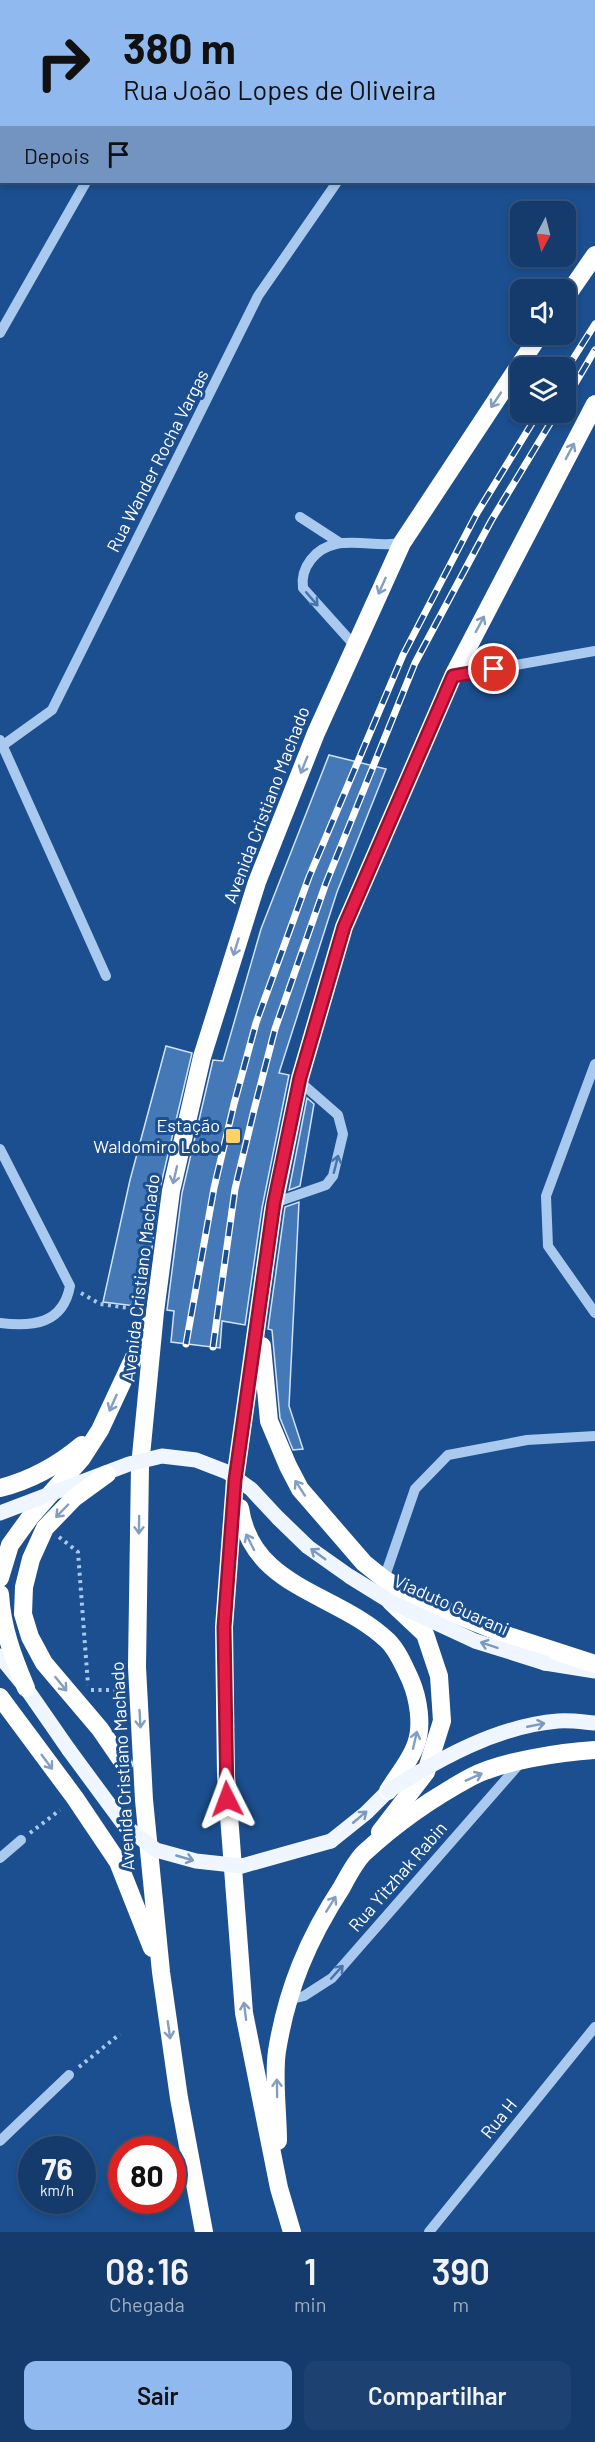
<!DOCTYPE html>
<html lang="pt">
<meta charset="utf-8">
<style>
:root{--surface:#143b6b;--page:#1d4271;--text:#f1f3f6;--muted:#9dadc1;--line:#33557e;--accent:#90b9f0}
body{margin:0;font-family:Barlow,sans-serif;background:var(--page);color:var(--text);height:100vh;display:flex;flex-direction:column;font-size:22px;white-space:nowrap}
*{box-sizing:border-box;margin:0}
p{font-size:20px;color:var(--muted)}
.icon{flex:none;width:33px;height:33px;fill:none;stroke:currentColor;stroke-width:2;stroke-linecap:round;stroke-linejoin:round}
.map{position:relative;height:2232px;overflow:hidden}
.sheet{display:flex;flex-direction:column;background:var(--surface);flex:1}
.sheet>*{flex:none}
.top-card{position:absolute;left:0px;top:0px;width:596px;height:183px;box-shadow:0 3px 9px #0003,0 0 0 2px var(--line);background:#90b9f0;color:#111;overflow:hidden}
.needle{width:39px;rotate:187deg}
.tools{position:absolute;left:510px;top:201px;display:grid;gap:12px}
.tools a{display:grid;place-items:center;width:66px;height:66px;border-radius:12px;background:var(--surface);box-shadow:0 3px 9px #0003,0 0 0 2px var(--line);font-size:30px}
.speed{position:absolute;left:18px;top:2136px;display:flex;gap:12px;font-size:30px;font-weight:700;text-align:center}
.speed>*{display:grid;place-content:center;width:78px;height:78px;border-radius:50%;background:var(--surface);box-shadow:0 3px 9px #0003,0 0 0 2px var(--line);line-height:1}
.speed small{font-size:15px;font-weight:400}
.speed .limit{border:9px solid #d22;background:#fff;color:#111}
.pin{position:absolute;display:grid;place-items:center;width:51px;height:51px;color:#fff;margin:-26px;border:3px solid #fff;border-radius:50%;box-shadow:0 2px 6px #0007}
.me{position:absolute;width:66px;margin:-33px;rotate:357deg;stroke-linejoin:round;filter:drop-shadow(0 0 4px #0008)}
.turn{display:flex;align-items:center;gap:21px;height:126px;padding:0 24px;font-size:27px}
.turn .icon{width:78px;height:78px;stroke-width:2.5}
.turn b{display:block;font-size:42px;line-height:51px}
.then{display:flex;align-items:center;height:57px;padding:0 24px;background:#0003;gap:12px;font-size:22px}
.eta{display:flex;justify-content:space-evenly;align-items:center;height:102px;text-align:center}
.eta b{font-size:36px;font-weight:600;line-height:42px}
.button{display:flex;gap:12px;margin-top:auto;padding:12px 24px}
.button a{flex:1;height:69px;border-radius:12px;background:var(--accent);color:#111;font-size:24px;font-weight:600;line-height:69px;text-align:center}
.button a+a{background:var(--page);color:var(--text)}
.map>svg:first-child{display:block}
.building{fill:#4478b7;stroke:#cfe3fa;stroke-width:1.5}
.lines{fill:none;stroke-linecap:round;stroke-linejoin:round}
.path{stroke:#a9c9ee;stroke-width:4;stroke-dasharray:3 4.5;stroke-linecap:butt}
.minor{stroke:#a9c9ee;stroke-width:10}
.major{stroke:#f0f6ff;stroke-width:15}
.highway{stroke:#fff;stroke-width:18}
.rail-casing{stroke:#fff;stroke-width:7}
.rail{stroke:#1b4f8f;stroke-width:4.5;stroke-dasharray:14;stroke-linecap:butt}
.major-bridge{stroke:#f0f6ff;stroke-width:15}
.highway-bridge{stroke:#fff;stroke-width:18}
.oneway{stroke:#829ec1}
.oneway2{stroke:#4674ac}
.oneway3{stroke:#7b9ac1}
.route-casing{stroke:#92132f;stroke-width:15}
.route{stroke:#e11d48;stroke-width:10}
.poi-dot{fill:#ffd166;stroke:#1b4f8f;stroke-width:2}
.labels{text-anchor:middle;stroke-width:6;stroke-linejoin:round;paint-order:stroke}
.street-label{font-size:18px;fill:#fff;stroke:#1b4f8f}
.poi-label{font-size:18px;fill:#fff;stroke:#1b4f8f;text-anchor:end}
</style>
<div class="map">
<svg width="595" height="2232" viewBox="0 0 595 2232">
<rect width="100%" height="100%" fill="#1b4f8f"/>
<g class="building">
<path d="M329,755L386,769L337,892L279,1073L289,1075L262,1208L245,1325L222,1321L220,1348L171,1342L174,1311L167,1310L182,1193L213,1060L223,1061L261,929Z"/>
<path d="M166,1046L192,1053L160,1188L144,1307L103,1302L130,1180Z"/>
<path d="M307,1098L314,1104L300,1186L289,1190Z"/>
<path d="M299,1202L289,1406L303,1449L293,1450L280,1418L272,1330L268,1329L285,1207Z"/>
</g>
<g class="lines">
<g class="path">
<path d="M81,1293L100,1304L136,1309"/>
<path d="M59,1537L78,1552L88,1685"/>
<path d="M91,1690H119"/>
<path d="M30,1833L60,1810"/>
<path d="M79,2067L120,2034"/>
</g>
<g class="minor">
<path d="M189,2L190,0"/>
<path d="M459,2L460,0"/>
<path d="M0,333L86,182"/>
<path d="M300,517L340,543"/>
<path d="M355,646L303,588C300,567 316,548 336,544C358,540 380,547 402,543"/>
<path d="M453,676L595,651"/>
<path d="M0,740L106,976"/>
<path d="M2,746L52,710L258,296L337,182"/>
<path d="M595,1064L546,1196L548,1246L595,1313"/>
<path d="M0,1149L70,1286C63,1324 33,1327 0,1323"/>
<path d="M274,1203L326,1185L333,1176L343,1134L338,1115L299,1081"/>
<path d="M384,1579L415,1489L448,1455L527,1440L595,1436"/>
<path d="M0,1858L21,1840"/>
<path d="M288,2000L304,1996L332,1978L522,1761"/>
<path d="M0,2141L69,2075"/>
<path d="M429,2232L595,2027"/>
</g>
<g class="major">
<path d="M0,1656L26,1688L69,1750"/>
<path d="M545,1663L595,1671"/>
<path d="M331,1841L366,1813L388,1791"/>
</g>
<g class="highway">
<path d="M566,297L595,255"/>
<path d="M262,1346L269,1421L288,1466L300,1489L364,1563L384,1579L421,1601L509,1636L595,1664"/>
<path d="M0,1488C32,1480 57,1466 82,1445"/>
<path d="M240,1508C252,1589 337,1592 388,1641C398,1651 405,1668 411,1681C418,1698 423,1725 416,1744C411,1760 397,1776 388,1791"/>
<path d="M0,1578L10,1545L31,1516L82,1458L100,1430L149,1325"/>
<path d="M0,1594C2,1628 13,1657 26,1688"/>
<path d="M0,1697L75,1798L118,1862L152,1948"/>
<path d="M380,1832L426,1772L442,1721L439,1676L425,1634L391,1602"/>
<path d="M278,2141C278,2114 273,2077 277,2051C287,1989 308,1939 342,1887C348,1876 355,1862 364,1853C395,1824 434,1797 471,1777C501,1761 562,1752 595,1750"/>
<path d="M204,2232L179,2098L161,1972L144,1800L137,1667L140,1466L155,1312L171,1191L202,1057L257,882L316,733L402,543L540,334"/>
<path d="M292,2232L279,2188L244,2013L226,1776L224,1627L235,1480L273,1210L300,1078L344,927L453,676L595,404"/>
</g>
<g class="rail-casing">
<g id="rail">
<path d="M566,370L595,324"/>
<path d="M566,399L595,350"/>
<path d="M186,1344L214,1188L234,1104L256,1023L309,877L403,655L477,513L539,412"/>
<path d="M213,1347L235,1189L254,1110L275,1029L326,883L415,663L491,521L557,412"/>
</g>
</g>
<use href="#rail" class="rail"/>
<g class="major-bridge">
<path d="M0,1513L129,1464L162,1456L196,1460L227,1472L251,1489L278,1518L308,1547L349,1576L391,1602L475,1641L545,1663"/>
<path d="M69,1750L125,1826L156,1850L196,1861L242,1866L331,1841"/>
<path d="M388,1791C439,1759 497,1726 558,1721C570,1720 583,1722 595,1723"/>
</g>
<path class="highway-bridge" d="M107,1474L74,1498L45,1528L31,1559L24,1587L23,1614L30,1637L44,1663L100,1729L124,1764"/>
</g>
<defs><path id="oneway-shaft" d="M-6 0H5M1.5-3L5.5 0L1.5 3" fill="none" stroke-width="1.6" stroke-linecap="round" stroke-linejoin="round" transform="scale(1.5)"/></defs>
<g class="oneway">
<use href="#oneway-shaft" transform="translate(496 400) rotate(124)"/>
<use href="#oneway-shaft" transform="translate(570 451) rotate(-62)"/>
<use href="#oneway-shaft" transform="translate(382 586) rotate(114)"/>
<use href="#oneway-shaft" transform="translate(480 624) rotate(-62)"/>
<use href="#oneway-shaft" transform="translate(304 765) rotate(112)"/>
<use href="#oneway-shaft" transform="translate(236 947) rotate(107)"/>
<use href="#oneway-shaft" transform="translate(175 1175) rotate(103)"/>
<use href="#oneway-shaft" transform="translate(113 1403) rotate(114)"/>
<use href="#oneway-shaft" transform="translate(300 1488) rotate(-123)"/>
<use href="#oneway-shaft" transform="translate(62 1511) rotate(134)"/>
<use href="#oneway-shaft" transform="translate(139 1525) rotate(91)"/>
<use href="#oneway-shaft" transform="translate(250 1542) rotate(-117)"/>
<use href="#oneway-shaft" transform="translate(61 1684) rotate(51)"/>
<use href="#oneway-shaft" transform="translate(140 1719) rotate(87)"/>
<use href="#oneway-shaft" transform="translate(415 1740) rotate(-77)"/>
<use href="#oneway-shaft" transform="translate(47 1762) rotate(53)"/>
<use href="#oneway-shaft" transform="translate(474 1777) rotate(-24)"/>
<use href="#oneway-shaft" transform="translate(331 1904) rotate(-58)"/>
<use href="#oneway-shaft" transform="translate(245 2011) rotate(-97)"/>
<use href="#oneway-shaft" transform="translate(169 2030) rotate(82)"/>
<use href="#oneway-shaft" transform="translate(277 2088) rotate(-91)"/>
</g>
<g class="oneway2">
<use href="#oneway-shaft" transform="translate(312 599) rotate(49)"/>
<use href="#oneway-shaft" transform="translate(336 1164) rotate(-76)"/>
<use href="#oneway-shaft" transform="translate(337 1972) rotate(-48)"/>
</g>
<g class="oneway3">
<use href="#oneway-shaft" transform="translate(318 1554) rotate(-144)"/>
<use href="#oneway-shaft" transform="translate(489 1645) rotate(-162)"/>
<use href="#oneway-shaft" transform="translate(536 1725) rotate(-11)"/>
<use href="#oneway-shaft" transform="translate(360 1817) rotate(-40)"/>
<use href="#oneway-shaft" transform="translate(185 1858) rotate(16)"/>
</g>
<g class="lines">
<g class="route-casing">
<path id="route" d="M227,1799L224,1627L235,1480L274,1203L300,1078L344,927L453,676L494,669"/>
</g>
<use href="#route" class="route"/>
</g>
<rect class="poi-dot" x="225" y="1128" width="16" height="16" rx="3"/>
<g class="labels">
<g class="street-label">
<text transform="translate(158 461) rotate(-63)" y="6">Rua Wander Rocha Vargas</text>
<text transform="translate(267 805) rotate(-69)" y="6">Avenida Cristiano Machado</text>
<text transform="translate(141 1278) rotate(-83)" y="6">Avenida Cristiano Machado</text>
<text transform="translate(451 1605) rotate(24)" y="6">Viaduto Guarani</text>
<text transform="translate(123 1766) rotate(-93)" y="6">Avenida Cristiano Machado</text>
<text transform="translate(398 1877) rotate(-49)" y="6">Rua Yitzhak Rabin</text>
<text transform="translate(499 2119) rotate(-51)" y="6">Rua H</text>
</g>
<g class="poi-label">
<text x="220" y="1132">Estação<tspan x="220" dy="21">Waldomiro Lobo</tspan></text>
</g>
</g>
</svg>
<div class="tools">
<a><svg class="needle" viewBox="-14 -14 28 28"><path d="M0-13l5 13h-10z" fill="#e53935"/><path d="M0 13l5-13h-10z" fill="#9dadc1"/></svg></a>
<a><svg class="icon" aria-label="sound" viewBox="0 0 24 24"><path d="M4 9h4l5-4v14l-5-4H4zM17 9q2 3 0 6"/></svg></a>
<a><svg class="icon" aria-label="layers" viewBox="0 0 24 24"><path d="M12 4l9 5-9 5-9-5zM3 14l9 5 9-5"/></svg></a>
</div>
<div class="speed"><div>76<small>km/h</small></div><div class="limit">80</div></div>
<div class="pin" style="left:494px;top:669px;background:#d93025"><svg class="icon" aria-label="arrive" viewBox="0 0 24 24"><path d="M6 21V4h12l-3 4 3 4H6"/></svg></div>
<svg class="me" style="left:227px;top:1799px" viewBox="-20 -20 40 40"><path d="M0-17L14 15 0 8-14 15z" fill="#e11d48" stroke="#fff" stroke-width="4"/></svg>
<div class="top-card">
<div class="turn"><svg class="icon" aria-label="right" viewBox="0 0 24 24"><path d="M7 20v-9h11M14 6l5 5-5 5"/></svg><div><b>380 m</b>Rua João Lopes de Oliveira</div></div>
<div class="then">Depois<svg class="icon" aria-label="arrive" viewBox="0 0 24 24"><path d="M6 21V4h12l-3 4 3 4H6"/></svg></div>
</div>
</div>
<section class="sheet">
<div class="eta">
<div><b>08:16</b><p>Chegada</p></div>
<div><b>1</b><p>min</p></div>
<div><b>390</b><p>m</p></div>
</div>
<div class="button"><a>Sair</a><a>Compartilhar</a></div>
</section>
